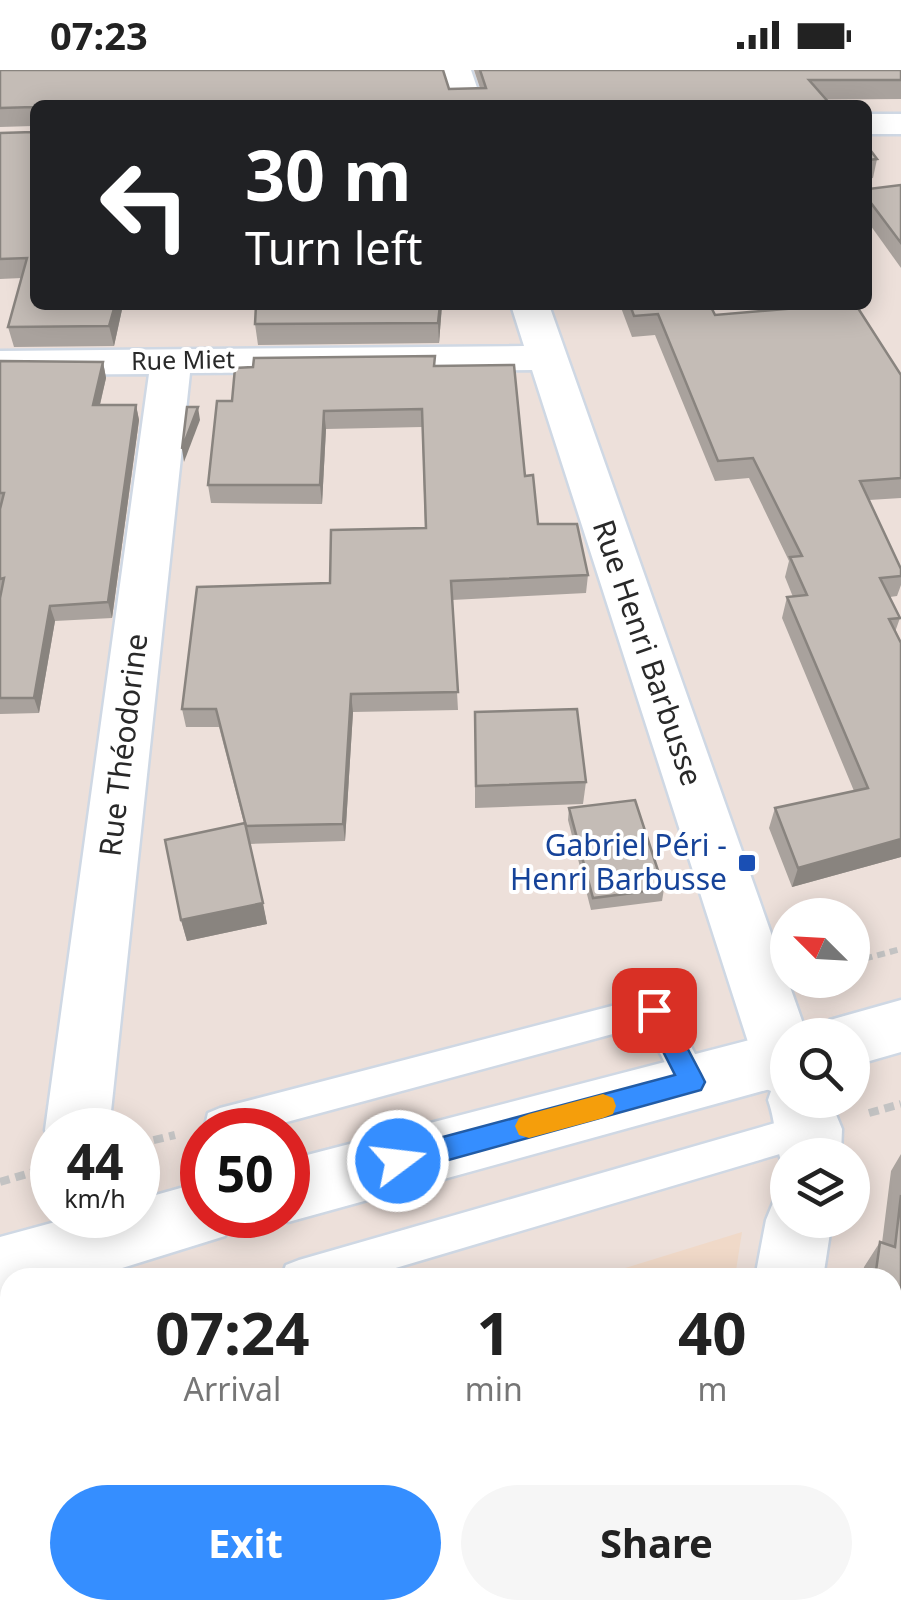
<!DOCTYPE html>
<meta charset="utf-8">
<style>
:root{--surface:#fff;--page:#f6f6f6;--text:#222;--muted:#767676;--accent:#358eff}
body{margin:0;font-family:"Noto Sans",sans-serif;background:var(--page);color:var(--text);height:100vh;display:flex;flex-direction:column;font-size:38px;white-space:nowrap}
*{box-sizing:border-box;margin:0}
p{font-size:32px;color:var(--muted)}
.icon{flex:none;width:55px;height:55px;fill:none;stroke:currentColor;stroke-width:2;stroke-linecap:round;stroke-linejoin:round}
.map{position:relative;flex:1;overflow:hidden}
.side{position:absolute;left:0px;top:1198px;width:902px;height:352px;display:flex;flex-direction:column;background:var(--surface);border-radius:30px 30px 0 0;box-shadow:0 5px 25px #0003}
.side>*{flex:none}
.banner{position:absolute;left:30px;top:30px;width:842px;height:210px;border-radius:15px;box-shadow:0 5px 25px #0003;background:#202124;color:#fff;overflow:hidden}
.needle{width:65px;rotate:294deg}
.tools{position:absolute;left:770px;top:828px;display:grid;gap:20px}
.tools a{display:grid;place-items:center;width:100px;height:100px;border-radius:50%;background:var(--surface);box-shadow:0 5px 25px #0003;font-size:50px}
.speed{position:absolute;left:30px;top:1038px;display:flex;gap:20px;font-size:50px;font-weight:700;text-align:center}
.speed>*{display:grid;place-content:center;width:130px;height:130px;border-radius:50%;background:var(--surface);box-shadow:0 5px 25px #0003;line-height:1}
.speed small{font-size:25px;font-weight:400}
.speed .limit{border:15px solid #d22;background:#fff;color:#111}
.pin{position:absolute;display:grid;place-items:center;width:85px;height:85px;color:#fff;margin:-42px;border-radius:20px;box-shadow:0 5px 15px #0006}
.me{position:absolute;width:110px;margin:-55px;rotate:75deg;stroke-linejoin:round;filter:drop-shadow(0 0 8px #0008)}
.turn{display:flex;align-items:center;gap:35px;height:210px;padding:0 50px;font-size:45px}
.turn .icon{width:130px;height:130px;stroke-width:2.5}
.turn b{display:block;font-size:70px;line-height:85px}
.eta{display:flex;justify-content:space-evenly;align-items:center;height:170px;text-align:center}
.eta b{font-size:60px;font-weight:700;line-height:70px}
.cta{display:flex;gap:20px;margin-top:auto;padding:20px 50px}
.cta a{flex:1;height:115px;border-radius:60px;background:var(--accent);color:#fff;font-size:40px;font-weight:700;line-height:115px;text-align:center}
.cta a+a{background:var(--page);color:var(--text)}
.status{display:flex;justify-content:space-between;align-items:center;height:70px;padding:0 50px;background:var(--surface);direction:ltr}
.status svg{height:28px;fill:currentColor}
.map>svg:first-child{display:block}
.education{fill:#f0d9c8}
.pitch{fill:#e0f18c}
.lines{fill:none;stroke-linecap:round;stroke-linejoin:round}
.lane-casing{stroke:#cfd8e4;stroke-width:5}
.street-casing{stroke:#cfd8e4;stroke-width:5}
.secondary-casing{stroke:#cfd8e4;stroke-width:5}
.path-far1{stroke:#c3c3c3;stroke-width:6;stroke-dasharray:8 5;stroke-linecap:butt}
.path{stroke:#c3c3c3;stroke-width:8;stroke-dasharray:10 6;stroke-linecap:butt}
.lane{fill:#fff;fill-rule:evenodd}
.street{fill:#fff;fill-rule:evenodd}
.secondary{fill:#fff;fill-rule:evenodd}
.wall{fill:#a9a29d}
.shaded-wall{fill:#89847f}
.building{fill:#c4bcb6;stroke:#89847f;stroke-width:2.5}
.route{fill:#358eff;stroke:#225ca6;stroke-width:2.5}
.slow{fill:#f59e0b}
.transit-dot{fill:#1a4fb4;stroke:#fff;stroke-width:4}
.labels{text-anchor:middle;stroke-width:8;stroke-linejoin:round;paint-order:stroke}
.far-street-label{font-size:25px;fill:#292929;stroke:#fff}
.street-label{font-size:30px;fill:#292929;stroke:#fff}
.transit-label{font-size:30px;fill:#164399;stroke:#fff;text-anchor:end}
</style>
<div class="status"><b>07:23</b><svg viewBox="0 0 49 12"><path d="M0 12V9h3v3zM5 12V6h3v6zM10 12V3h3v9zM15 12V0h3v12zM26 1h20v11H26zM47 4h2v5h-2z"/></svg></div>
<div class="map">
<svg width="901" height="1548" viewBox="0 0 901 1548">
<rect width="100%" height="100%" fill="#ede0da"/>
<g class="education">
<path d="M742,1162L735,1207H596Z"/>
<path d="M16,1540H680L679,1548H13Z"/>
</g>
<path class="pitch" d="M10,1388V1540H16L13,1548H0V1391Z"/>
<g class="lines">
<g class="lane-casing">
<g id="lane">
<path d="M654,925L666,929L704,1001L709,1012L704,1023L692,1027L680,1023L646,955L257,1060H204L208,1043L220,1038Z"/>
<path d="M810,1043L822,1048L827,1059L822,1070L810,1075L362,1208H281L286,1195L299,1190Z"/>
</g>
</g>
<g class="street-casing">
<g id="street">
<path d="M439,0H471L483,35H451Z"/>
<rect x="868" y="44" width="33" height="20"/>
<path d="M511,235H549L807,965H788V1030H830L842,1059L841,1085H788V1107C774,1083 778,1058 768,1030L771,1021L766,1019L757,1000L532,300L190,303L109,1060H52V1076L45,1060L149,304L0,305V281L524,276Z"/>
<path d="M788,1123V1150H832L823,1208H755L766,1150L775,1128Z"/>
<path d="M694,1540H772L771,1548H693Z"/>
</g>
</g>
<g class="secondary-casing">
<g id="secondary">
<path d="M901,930V982L852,996V965H823L830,950Z"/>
<path d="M788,960L802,965H788V1014L288,1152L270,1145H288V1090Z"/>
<path d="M202,1112V1145H235L225,1166L90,1208H10V1230L0,1233V1167L81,1145H138V1130Z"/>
</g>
</g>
<path class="path-far1" d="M852,892L901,879"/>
<g class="path">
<path d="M869,1043L901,1034"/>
<path d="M138,1074L175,1065"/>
<path d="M0,1112L37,1101"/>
<path d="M0,1293L10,1291"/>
</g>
<use href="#lane" class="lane"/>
<use href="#street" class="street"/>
<use href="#secondary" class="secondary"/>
</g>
<g class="wall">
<path d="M0,0L449,19L480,18L474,0H901V29L35,35L123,235L114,276L14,277L8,257L22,208L0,209V63L33,62V56L0,57Z"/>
<path d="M868,77L877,89L873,108L868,109Z"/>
<path d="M901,115V198L868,152V119Z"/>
<path d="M442,235L439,273L258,275L255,254Z"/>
<path d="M620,235H710L715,245L901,305V428L869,430L901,499V515L897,526L890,527L900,548L895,562L901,787L792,817L769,758L775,738L854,721L782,548L787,527H793L785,507L789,491L749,408L715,411L655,265L632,267Z"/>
<path d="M435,286V296L525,406L538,454L588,505L586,523L452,530L458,640L353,642L345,771L250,774L267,854L187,871L181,850L244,753L219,657H186L182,639L330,513L425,458L422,357L326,359L322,434L211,433L208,415L232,331Z"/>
<path d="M0,291L103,292L106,308L100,335H136L139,350L112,548L55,551L39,643L0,644Z"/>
<path d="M475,642L586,712L583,734L475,738Z"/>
<path d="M569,738L664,819L662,831L591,840L568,750Z"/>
<path d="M901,1084V1383L892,1380V1208H862L864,1197L880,1172L882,1173L891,1101Z"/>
</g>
<g class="shaded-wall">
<path d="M115,235H123L114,276L109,256Z"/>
<path d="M440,235H442L439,273L438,253Z"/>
<path d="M103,292L106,308L96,351L93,335Z"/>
<path d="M136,335L139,350L112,548L108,532Z"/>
<path d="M198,337L200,350L184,392L182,379Z"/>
<path d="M324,341L326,359L322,434L320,415Z"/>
<path d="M50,536L55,551L39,643L34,628Z"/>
<path d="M351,624L353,642L345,771L343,754Z"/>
<path d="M901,769V787L792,817L798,798Z"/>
<path d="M263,833L267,854L187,871L181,850Z"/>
<path d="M370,1540H413L390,1548H347Z"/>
</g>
<g class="building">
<path d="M0,0H443L449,19L486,18L480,0H901V10H809L831,35H35V235H115L109,256L8,257L27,188L0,189V63L33,62V37L0,38Z"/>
<path d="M868,77L877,89L868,90Z"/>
<path d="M901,115V173L868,129V119Z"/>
<path d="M256,235H440L438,253L255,254Z"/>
<path d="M630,235H710L715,245L833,235H856L901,305V408L860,411L901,499V506L880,508L900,548L889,549L901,573V769L798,798L775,738L868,718L787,527L807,525L790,487L802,486L753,388L718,391L658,244L634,246Z"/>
<path d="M435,286L434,296L514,295L525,406L533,405L538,454H577L588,505L451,511L458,622L351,624L343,754L246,756L216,639H182L197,517L330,513L331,460L426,458L422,339L324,341L320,415H208L217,331H232L235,298L253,297L254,288Z"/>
<path d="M0,291L103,292L93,335H136L108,532L50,536L34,628H0V528L4,508L0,509V439L4,423H0Z"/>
<path d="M187,337H198L182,379Z"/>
<path d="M577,639L586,712L476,716L475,642Z"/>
<path d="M635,730L664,819L593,828L569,738Z"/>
<path d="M245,753L263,833L181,850L165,770Z"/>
<path d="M901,1125V1357L892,1354V1208H875L880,1172L895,1177Z"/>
<path d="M171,1540H370L347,1548H173Z"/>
</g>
<path class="route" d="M654,929L663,932L701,1004L705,1012L701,1020L398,1104L388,1100L384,1091L388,1082L398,1079L675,1005L642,940L645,932Z"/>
<path class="slow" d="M603,1024L613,1028L616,1036L613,1044L603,1048L529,1068L519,1065L515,1056L519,1048L529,1044Z"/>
<rect class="transit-dot" x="737" y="783" width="20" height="20" rx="5"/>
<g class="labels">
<g class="far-street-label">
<text transform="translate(183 290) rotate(-1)" y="9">Rue Miet</text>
</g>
<g class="street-label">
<text transform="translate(647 583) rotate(71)" y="10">Rue Henri Barbusse</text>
<text transform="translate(124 675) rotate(-83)" y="10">Rue Théodorine</text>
</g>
<g class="transit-label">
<text x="727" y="786">Gabriel Péri -<tspan x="727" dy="34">Henri Barbusse</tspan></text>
</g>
</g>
</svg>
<div class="tools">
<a><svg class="needle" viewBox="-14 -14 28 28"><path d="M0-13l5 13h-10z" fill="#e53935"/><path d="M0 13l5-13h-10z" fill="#767676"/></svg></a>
<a><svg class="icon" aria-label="search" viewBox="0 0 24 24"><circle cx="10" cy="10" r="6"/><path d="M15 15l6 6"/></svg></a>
<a><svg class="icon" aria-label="layers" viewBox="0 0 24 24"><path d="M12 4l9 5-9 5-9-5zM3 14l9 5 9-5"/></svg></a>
</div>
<div class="speed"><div>44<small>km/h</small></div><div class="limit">50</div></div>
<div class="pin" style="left:654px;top:940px;background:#d93025"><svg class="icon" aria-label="arrive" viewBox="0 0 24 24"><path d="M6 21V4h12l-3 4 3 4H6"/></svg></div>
<svg class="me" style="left:398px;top:1091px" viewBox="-20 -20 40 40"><circle r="17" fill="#358eff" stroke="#fff" stroke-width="3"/><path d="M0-11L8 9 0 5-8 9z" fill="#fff"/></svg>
<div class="banner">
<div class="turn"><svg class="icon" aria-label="left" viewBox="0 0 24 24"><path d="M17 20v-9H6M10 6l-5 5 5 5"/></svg><div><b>30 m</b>Turn left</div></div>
</div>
<section class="side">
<div class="eta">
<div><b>07:24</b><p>Arrival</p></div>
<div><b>1</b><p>min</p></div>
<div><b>40</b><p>m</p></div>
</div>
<div class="cta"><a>Exit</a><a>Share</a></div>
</section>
</div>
